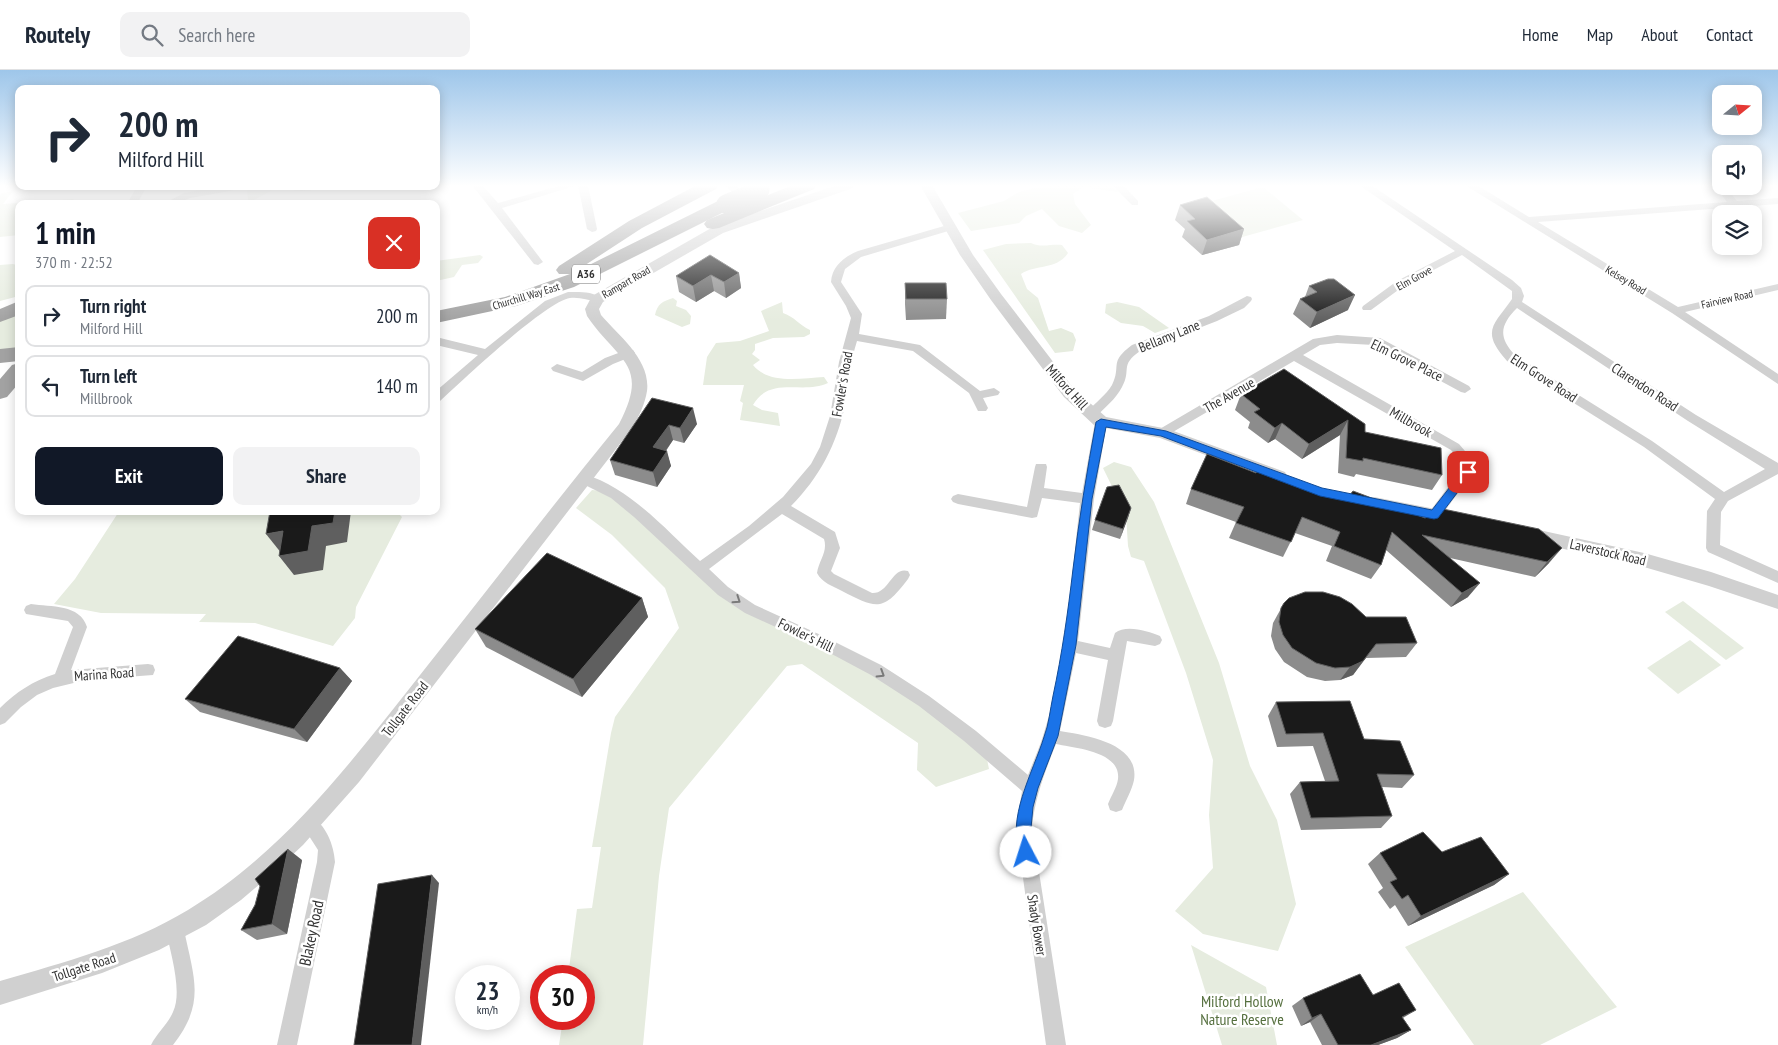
<!DOCTYPE html>
<meta charset="utf-8">
<style>
:root{--surface:#fff;--page:#f2f2f3;--text:#1f2937;--muted:#747a83;--line:#e0e1e3;--accent:#111827}
body{margin:0;font-family:"PT Sans Narrow",sans-serif;background:var(--page);color:var(--text);height:100vh;display:flex;flex-direction:column;font-size:19px;white-space:nowrap}
*{box-sizing:border-box;margin:0}
p{font-size:16px;color:var(--muted)}
.icon{flex:none;width:28px;height:28px;fill:none;stroke:currentColor;stroke-width:2;stroke-linecap:round;stroke-linejoin:round}
.map{position:relative;flex:1;overflow:hidden}
.panel{position:absolute;left:15px;top:130px;width:425px;height:315px;display:flex;flex-direction:column;background:var(--surface);border-radius:10px;box-shadow:0 2px 12px #0003}
.panel>*{flex:none}
.guide{position:absolute;left:15px;top:15px;width:425px;height:105px;border-radius:10px;box-shadow:0 2px 12px #0003;background:#fff;color:var(--text);overflow:hidden}
.needle{width:32px;rotate:72deg}
.buttons{position:absolute;left:1712px;top:15px;display:grid;gap:10px}
.buttons a{display:grid;place-items:center;width:50px;height:50px;border-radius:10px;background:var(--surface);box-shadow:0 2px 12px #0003;font-size:25px}
.speed{position:absolute;left:455px;top:895px;display:flex;gap:10px;font-size:25px;font-weight:700;text-align:center}
.speed>*{display:grid;place-content:center;width:65px;height:65px;border-radius:50%;background:var(--surface);box-shadow:0 2px 12px #0003;line-height:1}
.speed small{font-size:12px;font-weight:400}
.speed .limit{border:8px solid #d22;background:#fff;color:#111}
.pin{position:absolute;display:grid;place-items:center;width:42px;height:42px;color:#fff;margin:-21px;border-radius:10px;box-shadow:0 2px 8px #0006}
.me{position:absolute;width:55px;margin:-28px;rotate:355deg;stroke-linejoin:round;filter:drop-shadow(0 0 4px #0008)}
.turn{display:flex;align-items:center;gap:18px;height:105px;padding:0 20px;font-size:22px}
.turn .icon{width:65px;height:65px;stroke-width:2.5}
.turn b{display:block;font-size:35px;line-height:42px}
.round{display:grid;place-items:center;flex:none;width:52px;height:52px;border-radius:10px;background:var(--page)}
.head{display:flex;align-items:center;justify-content:space-between;height:85px;padding:0 20px}
h1{font-size:30px;font-weight:800;line-height:38px;color:var(--accent)}
.cta{display:flex;gap:10px;margin-top:auto;padding:10px 20px}
.cta a{flex:1;height:58px;border-radius:10px;background:var(--accent);color:#fff;font-size:20px;font-weight:800;line-height:58px;text-align:center}
.cta a+a{background:var(--page);color:var(--text)}
ul{padding:0;list-style:none}
li{display:flex;align-items:center;gap:15px;height:62px;margin:0 10px 8px;padding:0 10px;border:2px solid var(--line);border-radius:10px}
li div{flex:1}
li b{display:block;font-size:19px}
li em{font-style:normal}
header{display:flex;align-items:center;gap:30px;box-sizing:border-box;height:70px;padding:0 25px;background:var(--surface);border-bottom:1px solid var(--line)}
header strong{font-size:24px}
nav{display:flex;gap:28px;margin-inline-start:auto;font-size:18px}
.search{width:350px;height:45px;background:var(--page);display:flex;align-items:center;gap:12px;box-sizing:border-box;padding:0 18px;border-radius:10px;color:var(--muted);font-size:19px}
.map>svg:first-child{display:block}
.green{fill:#e6ecdf}
.lines{fill:none;stroke-linecap:round;stroke-linejoin:round}
.minor{fill:#d0d0d0;fill-rule:evenodd}
.tertiary{fill:#d0d0d0;fill-rule:evenodd}
.trunk{fill:#a2a2a2;fill-rule:evenodd}
.trunk-bridge{stroke:#a2a2a2;stroke-width:19}
.wall{fill:#8c8c8c}
.shaded-wall{fill:#5f5f5f}
.building{fill:#1a1a1a;stroke:#5f5f5f}
.oneway{stroke:#7a7a7a}
.route{fill:#1a73e8;stroke:#114b97}
.labels{text-anchor:middle;stroke-width:5;stroke-linejoin:round;paint-order:stroke}
.far-street-label{font-size:11px;fill:#333;stroke:#fff}
.shield{fill:#fff;stroke:#707070;stroke-width:1}
.shield-label{font-size:12px;font-weight:bold;fill:#333}
.street-label{font-size:14px;fill:#333;stroke:#fff}
.near-street-label{font-size:16px;fill:#333;stroke:#fff}
.near-park-label{font-size:16px;fill:#56703f;stroke:#fff}
</style>
<header>
<strong>Routely</strong>
<div class="search"><svg class="icon" aria-label="search" viewBox="0 0 24 24"><circle cx="10" cy="10" r="6"/><path d="M15 15l6 6"/></svg>Search here</div>
<nav><a>Home</a><a>Map</a><a>About</a><a>Contact</a></nav>
</header>
<div class="map">
<svg width="1778" height="975" viewBox="0 0 1778 975">
<rect width="100%" height="100%" fill="#fff"/>
<g class="green">
<path d="M1066,115H1111L1118,122L1083,117L1073,124L1075,134L1091,155L1082,163L1059,156L1042,139L1026,146L1019,153L971,161L958,143L1004,131L1019,122L1040,117Z"/>
<path d="M247,116H280L254,130L248,131Z"/>
<path d="M1263,117L1303,150L1235,169L1197,135Z"/>
<path d="M12,122L3,134L74,129L70,134H19V165L0,167V125L2,123Z"/>
<path d="M1031,173C1041,178 1050,174 1062,175L1068,183C1057,200 1036,194 1021,204L1027,219L1038,228L1049,261L1061,258L1073,263L1076,270L1073,281L1055,283L983,180L1006,174Z"/>
<path d="M480,185L483,187L478,193L462,195L454,207L436,211V191Z"/>
<path d="M13,194L19,196V226L0,231V195Z"/>
<path d="M673,228L677,231L676,236L686,240L691,246L690,254L682,257L655,245C657,234 663,231 673,228Z"/>
<path d="M782,232L783,243C795,247 799,255 810,260V264L804,267L773,268L755,274V280L752,284L760,290L753,295C769,315 802,308 824,307L828,313C803,325 770,305 753,335L762,340L778,343L780,356L740,350L743,333L740,331L744,315H703L707,287L716,273L740,271L769,261L761,241Z"/>
<path d="M1117,232L1139,237L1169,258L1155,263L1143,256L1121,253L1105,243L1106,234Z"/>
<path d="M19,240V281H0V251Z"/>
<path d="M1114,392L1131,397L1154,432L1219,593L1250,696L1277,750L1296,834L1278,881L1203,864L1175,841L1213,798L1209,745L1213,690L1186,603L1144,491L1131,487L1128,476L1126,445L1103,398Z"/>
<path d="M592,420L603,421L614,428L720,525L874,604L916,632L987,689L989,699L936,717L917,700L918,673L802,594L787,596L669,738L659,806L643,975H559L563,949H584V906H568L577,839L592,838L601,777H592L611,663L615,647L679,558L665,518L612,465L576,438Z"/>
<path d="M124,441H396L402,447L356,537L355,548L333,576L255,553L199,552L206,544L101,543L54,534L75,509L118,443Z"/>
<path d="M1683,531L1744,578L1726,590L1665,542Z"/>
<path d="M1690,570L1721,595L1678,624L1647,598Z"/>
<path d="M1523,822L1617,937L1540,975H1474L1405,877Z"/>
<path d="M1191,875L1266,917L1277,975H1222Z"/>
</g>
<g class="lines">
<g class="minor">
<path d="M472,115H482L498,133L562,115H578L502,138L543,192L538,195L534,194Z"/>
<path d="M578,115H588L597,159L596,161L592,162L587,159Z"/>
<path d="M725,115H736L750,130V134H744Z"/>
<path d="M1112,115H1123L1138,131V135H1132Z"/>
<path d="M1359,115H1371L1512,210L1521,218L1524,226L1522,232L1696,345L1778,393V404L1728,431L1721,442L1720,475L1778,501V513L1708,482L1706,478L1707,441L1715,429L1644,377L1507,291C1480,261 1494,255 1512,229V221L1462,185L1405,215L1371,240H1363L1362,238L1363,236L1397,211L1455,181ZM1517,238L1688,351L1765,399L1724,422L1652,371L1515,285C1498,267 1500,255 1517,238Z"/>
<path d="M1465,115H1477L1529,147L1727,132L1714,115L1725,116L1737,131L1778,128V134L1538,152L1678,237L1778,214V220L1685,242L1778,304V314L1672,243Z"/>
<path d="M137,116H147L137,134H127Z"/>
<path d="M223,116H236L233,120L230,121L190,128L176,134H163L184,123Z"/>
<path d="M284,116H322C313,122 293,123 284,116Z"/>
<path d="M951,154L955,155V159L861,187L845,199L841,212L862,244L859,264L920,275L980,321L994,318L1000,322L998,325L983,328L988,338L986,341H978L969,323L913,281L857,271C850,292 849,313 845,335C837,374 819,408 791,436L835,462L840,478L831,501L834,504L872,523C889,524 892,496 908,501L910,505L908,509C883,542 877,539 842,521C833,516 822,513 817,503C819,490 828,482 824,469L782,444L709,499L728,517L755,535L823,566L881,595L929,626L976,661L1028,705C1033,692 1039,679 1043,666C1067,592 1071,510 1080,433L1042,428L1037,447L1032,448L958,434L953,432L951,429L953,426L958,424L1027,437L1035,397L1036,394H1046L1047,397L1044,418L1082,423L1095,352L1097,349H1105L1107,352L1094,429L1078,571L1110,578L1115,563C1126,554 1148,561 1160,566L1162,570L1160,574L1155,576L1127,571L1113,651L1111,656L1105,658L1099,656L1097,651L1108,590L1076,583L1060,661C1085,665 1140,673 1134,710C1132,720 1126,730 1122,740L1116,742L1110,740L1108,734C1111,726 1117,717 1118,709C1121,681 1074,678 1056,674C1045,702 1035,727 1032,757L1066,975H1046L1016,757L1022,721L964,671L919,636L871,605L813,574L745,543L718,525L634,447L611,428L579,412L578,409L579,406L584,404C630,418 665,459 700,491L749,456L783,427L811,394L820,377L830,346L839,292L851,248L846,236L831,212C832,196 844,187 858,181Z"/>
<path d="M568,222C580,222 593,221 602,229L597,232C588,230 580,227 570,228C545,232 463,310 440,331L436,332V321L478,285L436,275V267L485,279L545,231Z"/>
<path d="M1247,226L1251,227L1252,229L1251,231L1244,238L1217,251L1140,281C1119,296 1132,299 1122,317C1116,329 1105,337 1096,347H1088L1086,344L1088,341C1095,333 1106,325 1112,315C1122,295 1108,293 1132,275L1209,246Z"/>
<path d="M1337,265L1380,268L1469,316L1471,319L1465,323L1461,322L1374,275L1337,273L1320,275L1303,285L1459,374L1471,388L1474,401L1439,449H1429L1427,445L1461,400L1459,390L1451,380L1294,291L1166,366H1158L1156,363L1158,360L1313,269Z"/>
<path d="M629,279L633,280L635,283L633,286L613,294L583,311L553,301L551,298L557,294L582,302L605,288Z"/>
<path d="M31,534C51,537 80,534 87,557L71,600L148,594L153,595L155,600L153,605L86,610L53,618L37,625L21,637L5,653L0,655V638C16,622 33,611 55,604L73,557L68,551L26,544L24,540L26,536Z"/>
<path d="M310,747C326,753 334,776 335,792L297,975H277L317,792L318,780L302,755L304,749Z"/>
<path d="M175,851L181,854L184,860C194,908 206,933 173,975H151C157,963 168,954 173,942C183,921 170,882 166,860L169,854Z"/>
</g>
<g class="tertiary">
<path d="M837,115H855L853,118L723,163L603,232L599,239L601,245C619,266 651,290 647,321C645,334 639,346 633,357L359,712L303,775L273,803L241,830L206,855L159,880L102,903L0,935V911C65,892 130,875 188,840C285,782 355,687 424,600C489,518 553,435 619,354C651,293 617,291 587,246L585,239L592,226L713,157Z"/>
<path d="M920,115H932L973,185L1001,224L1074,319L1106,347L1168,359L1285,402L1287,406L1285,410L1279,412L1273,410L1160,368L1095,356L1064,327L991,230L960,185Z"/>
<path d="M1374,427L1456,443L1462,444L1464,449L1462,454L1456,455L1368,437L1366,433L1368,429Z"/>
<path d="M1530,458L1644,483L1711,502L1778,525V539L1709,516L1644,497L1524,470L1521,465L1524,460Z"/>
</g>
<g class="trunk">
<path d="M697,115H718L716,119L642,158L573,203L720,130H732L734,134L732,138L574,217L516,236L436,253V241L505,227L570,204H559L556,200L559,196L629,151Z"/>
<path d="M793,115H816L814,119L719,158L713,159L707,158L704,154L707,150Z"/>
<path d="M19,231V245L0,252V239Z"/>
<path d="M19,277V291L0,293V279Z"/>
<path d="M19,293V313L7,327L0,329V309L12,295Z"/>
</g>
<path class="trunk-bridge" d="M726,134L760,120"/>
</g>
<g class="wall">
<path d="M1180,135L1244,159L1239,175L1202,185L1182,167L1185,159L1175,150Z"/>
<path d="M739,203L741,218L726,228L714,221L696,232L679,222L676,206Z"/>
<path d="M905,213L947,229L946,249L906,250L905,234Z"/>
<path d="M1309,216L1348,240L1310,258L1293,244L1300,229L1305,227Z"/>
<path d="M1284,299L1365,362L1442,405L1432,420L1356,404L1354,407L1338,403L1340,365L1302,389L1275,369L1268,373L1248,358L1250,352L1235,340L1241,324Z"/>
<path d="M652,328L697,354L684,373L673,370L666,381L671,396L657,417L615,405L610,390Z"/>
<path d="M1256,403L1332,423L1349,426L1425,448L1549,493L1535,507L1450,488L1468,527L1451,537L1386,480L1381,495L1371,509L1326,491L1332,476L1295,463L1283,487L1229,468L1236,452L1186,434L1191,419Z"/>
<path d="M1131,438L1120,469L1092,460L1095,450Z"/>
<path d="M642,528L648,547L582,627L486,577L475,559Z"/>
<path d="M1284,533L1366,547L1417,573L1406,587L1366,588L1353,605L1340,610L1325,611L1307,607L1284,592L1275,579L1271,566L1273,553Z"/>
<path d="M340,598L352,611L307,672L200,642L185,629Z"/>
<path d="M1276,632L1364,669L1414,705L1402,718L1382,717L1392,746L1381,758L1301,760L1290,724L1300,712L1325,711L1313,676L1277,677L1268,646Z"/>
<path d="M1442,782L1509,804L1494,815L1408,856L1395,835L1390,839L1378,822L1383,818L1368,794L1380,783Z"/>
<path d="M302,790L287,864L257,870L241,860L255,835Z"/>
<path d="M1373,925L1416,940L1403,948L1411,960L1397,968L1378,975H1322L1310,952L1301,956L1292,936L1303,928Z"/>
</g>
<g class="shaded-wall">
<path d="M1244,159L1239,175L1202,185L1207,170Z"/>
<path d="M739,203L741,218L726,228L724,212Z"/>
<path d="M711,205L714,221L696,232L693,216Z"/>
<path d="M1355,225L1348,240L1310,258L1317,242Z"/>
<path d="M693,338L697,354L684,373L680,358Z"/>
<path d="M1348,350L1340,365L1302,389L1309,374Z"/>
<path d="M1282,353L1275,369L1268,373L1275,358Z"/>
<path d="M669,355L673,370L657,393L653,377Z"/>
<path d="M667,381L671,396L657,417L653,402Z"/>
<path d="M1131,438L1128,448L1120,469L1123,459Z"/>
<path d="M335,441H351L347,472L326,476L323,500L294,505L279,486L312,456Z"/>
<path d="M283,461L282,484L266,464Z"/>
<path d="M1562,478L1549,493L1535,507L1547,492Z"/>
<path d="M1480,513L1468,527L1451,537L1462,523Z"/>
<path d="M642,528L648,547L582,627L573,609Z"/>
<path d="M1376,574L1353,605L1340,610L1350,597Z"/>
<path d="M340,598L352,611L307,672L294,659Z"/>
<path d="M288,779L302,790L287,864L272,854Z"/>
<path d="M1509,804L1494,815L1408,856L1421,846Z"/>
<path d="M432,805L439,813L421,975H412Z"/>
<path d="M1321,944L1310,952L1301,956L1312,948Z"/>
<path d="M1411,960L1397,968L1378,975H1371Z"/>
</g>
<g class="building">
<path d="M1207,127L1244,159L1207,170L1187,151L1195,149L1180,135Z"/>
<path d="M710,185L739,203L724,212L711,205L693,216L676,206Z"/>
<path d="M1328,209H1334L1355,225L1317,242L1300,229L1317,222L1309,216Z"/>
<path d="M905,213H946L947,229H906Z"/>
<path d="M1284,299L1365,354V362L1441,378L1442,405L1363,388V391L1346,388L1348,350L1309,374L1282,353L1275,358L1254,342L1260,339L1241,324Z"/>
<path d="M652,328L693,338L680,358L669,355L653,377L667,381L653,402L610,390Z"/>
<path d="M1207,384L1256,403L1259,397L1332,423L1334,421L1349,426L1353,421L1425,448L1443,439L1539,459L1562,478L1547,492L1422,465L1480,513L1462,523L1392,462L1381,495L1334,476L1340,462L1302,447L1291,472L1236,453L1244,437L1191,419Z"/>
<path d="M1119,415L1131,438L1123,459L1095,450L1107,417Z"/>
<path d="M270,441H335L333,453L312,456L308,481L279,486L283,461L266,464Z"/>
<path d="M547,483L642,528L573,609L475,559Z"/>
<path d="M1305,522H1323L1340,527L1352,534L1366,547H1406L1417,573L1376,574L1363,591L1350,597L1335,598L1316,593L1292,578L1283,565L1279,552L1281,538L1284,533L1289,528Z"/>
<path d="M238,566L340,598L294,659L185,629Z"/>
<path d="M1350,631L1364,669L1400,671L1414,705L1377,704L1392,746L1311,748L1300,712L1339,711L1323,663L1286,664L1276,632Z"/>
<path d="M1423,762L1442,782L1481,767L1509,804L1421,846L1408,825L1402,829L1390,812L1397,809L1380,783Z"/>
<path d="M288,779L272,854L241,860L255,835L260,816L255,809Z"/>
<path d="M432,805L412,975H354L378,814Z"/>
<path d="M1360,904L1373,925L1399,913L1416,940L1402,947L1411,960L1371,975H1338L1321,944L1312,948L1303,928Z"/>
</g>
<defs><path id="oneway-chevron" d="M-2-3.5L2.5 0L-2 3.5" fill="none" stroke-width="1.6" stroke-linecap="round" stroke-linejoin="round" transform="scale(1.25)"/></defs>
<g class="oneway">
<use href="#oneway-chevron" transform="translate(737 530) rotate(34)"/>
<use href="#oneway-chevron" transform="translate(881 604) rotate(32)"/>
</g>
<linearGradient id="sky" x2="0" y2="1"><stop stop-color="#9ec6ea"/><stop offset="0.46" stop-color="#fff"/><stop offset="1" stop-color="#fff" stop-opacity="0"/></linearGradient>
<rect width="1778" height="252" fill="url(#sky)"/>
<path class="route" d="M1101,349L1166,361L1322,418L1432,440L1464,399H1471L1473,402L1438,448L1434,449L1320,426L1161,366L1106,357L1092,429L1076,575L1058,666L1038,718L1033,737L1031,758L1033,782L1031,787L1026,789L1021,787C1005,749 1033,703 1044,667C1049,654 1050,640 1053,626C1062,584 1068,542 1073,499C1079,449 1087,401 1096,352Z"/>
<g class="labels">
<g class="far-street-label">
<text transform="translate(1414 208) rotate(-29)" y="4">Elm Grove</text>
<text transform="translate(1626 210) rotate(31)" y="4">Kelsey Road</text>
<text transform="translate(626 212) rotate(-30)" y="4">Rampart Road</text>
<text transform="translate(526 226) rotate(-17)" y="4">Churchill Way East</text>
<text transform="translate(1727 229) rotate(-13)" y="4">Fairview Road</text>
</g>
<rect class="shield" x="572" y="194.5" width="28" height="19" rx="4"/>
<g class="shield-label">
<text x="586" y="208">A36</text>
</g>
<g class="street-label">
<text transform="translate(1169 266) rotate(-22)" y="5">Bellamy Lane</text>
<text transform="translate(1407 290) rotate(26)" y="5">Elm Grove Place</text>
<text transform="translate(1544 308) rotate(33)" y="5">Elm Grove Road</text>
<text transform="translate(842 314) rotate(-80)" y="5">Fowler's Road</text>
<text transform="translate(1067 317) rotate(48)" y="5">Milford Hill</text>
<text transform="translate(1645 317) rotate(33)" y="5">Clarendon Road</text>
<text transform="translate(1229 325) rotate(-30)" y="5">The Avenue</text>
<text transform="translate(1411 352) rotate(30)" y="5">Millbrook</text>
<text transform="translate(1608 482) rotate(13)" y="5">Laverstock Road</text>
<text transform="translate(806 565) rotate(26)" y="5">Fowler's Hill</text>
<text transform="translate(104 604) rotate(-4)" y="5">Marina Road</text>
<text transform="translate(405 639) rotate(-52)" y="5">Tollgate Road</text>
<text transform="translate(1037 855) rotate(81)" y="5">Shady Bower</text>
<text transform="translate(84 897) rotate(-18)" y="5">Tollgate Road</text>
</g>
<g class="near-street-label">
<text transform="translate(311 863) rotate(-78)" y="6">Blakey Road</text>
</g>
<g class="near-park-label">
<text x="1242" y="937">Milford Hollow<tspan x="1242" dy="18">Nature Reserve</tspan></text>
</g>
</g>
</svg>
<div class="buttons">
<a><svg class="needle" viewBox="-14 -14 28 28"><path d="M0-13l5 13h-10z" fill="#e53935"/><path d="M0 13l5-13h-10z" fill="#747a83"/></svg></a>
<a><svg class="icon" aria-label="sound" viewBox="0 0 24 24"><path d="M4 9h4l5-4v14l-5-4H4zM17 9q2 3 0 6"/></svg></a>
<a><svg class="icon" aria-label="layers" viewBox="0 0 24 24"><path d="M12 4l9 5-9 5-9-5zM3 14l9 5 9-5"/></svg></a>
</div>
<div class="speed"><div>23<small>km/h</small></div><div class="limit">30</div></div>
<div class="pin" style="left:1468px;top:402px;background:#d93025"><svg class="icon" aria-label="arrive" viewBox="0 0 24 24"><path d="M6 21V4h12l-3 4 3 4H6"/></svg></div>
<svg class="me" style="left:1026px;top:782px" viewBox="-20 -20 40 40"><circle r="19" fill="#fff"/><path d="M0-13L10 11 0 6-10 11z" fill="#1a73e8"/></svg>
<div class="guide">
<div class="turn"><svg class="icon" aria-label="right" viewBox="0 0 24 24"><path d="M7 20v-9h11M14 6l5 5-5 5"/></svg><div><b>200 m</b>Milford Hill</div></div>
</div>
<section class="panel">
<div class="head"><div><h1>1 min</h1><p>370 m · 22:52</p></div><a class="round" style="background:#d93025;color:#fff"><svg class="icon" aria-label="close" viewBox="0 0 24 24"><path d="M6 6l12 12M18 6L6 18"/></svg></a></div>
<ul>
<li><svg class="icon" aria-label="right" viewBox="0 0 24 24"><path d="M7 20v-9h11M14 6l5 5-5 5"/></svg><div><b>Turn right</b><p>Milford Hill</p></div><em>200 m</em></li>
<li><svg class="icon" aria-label="left" viewBox="0 0 24 24"><path d="M17 20v-9H6M10 6l-5 5 5 5"/></svg><div><b>Turn left</b><p>Millbrook</p></div><em>140 m</em></li>
</ul>
<div class="cta"><a>Exit</a><a>Share</a></div>
</section>
</div>
